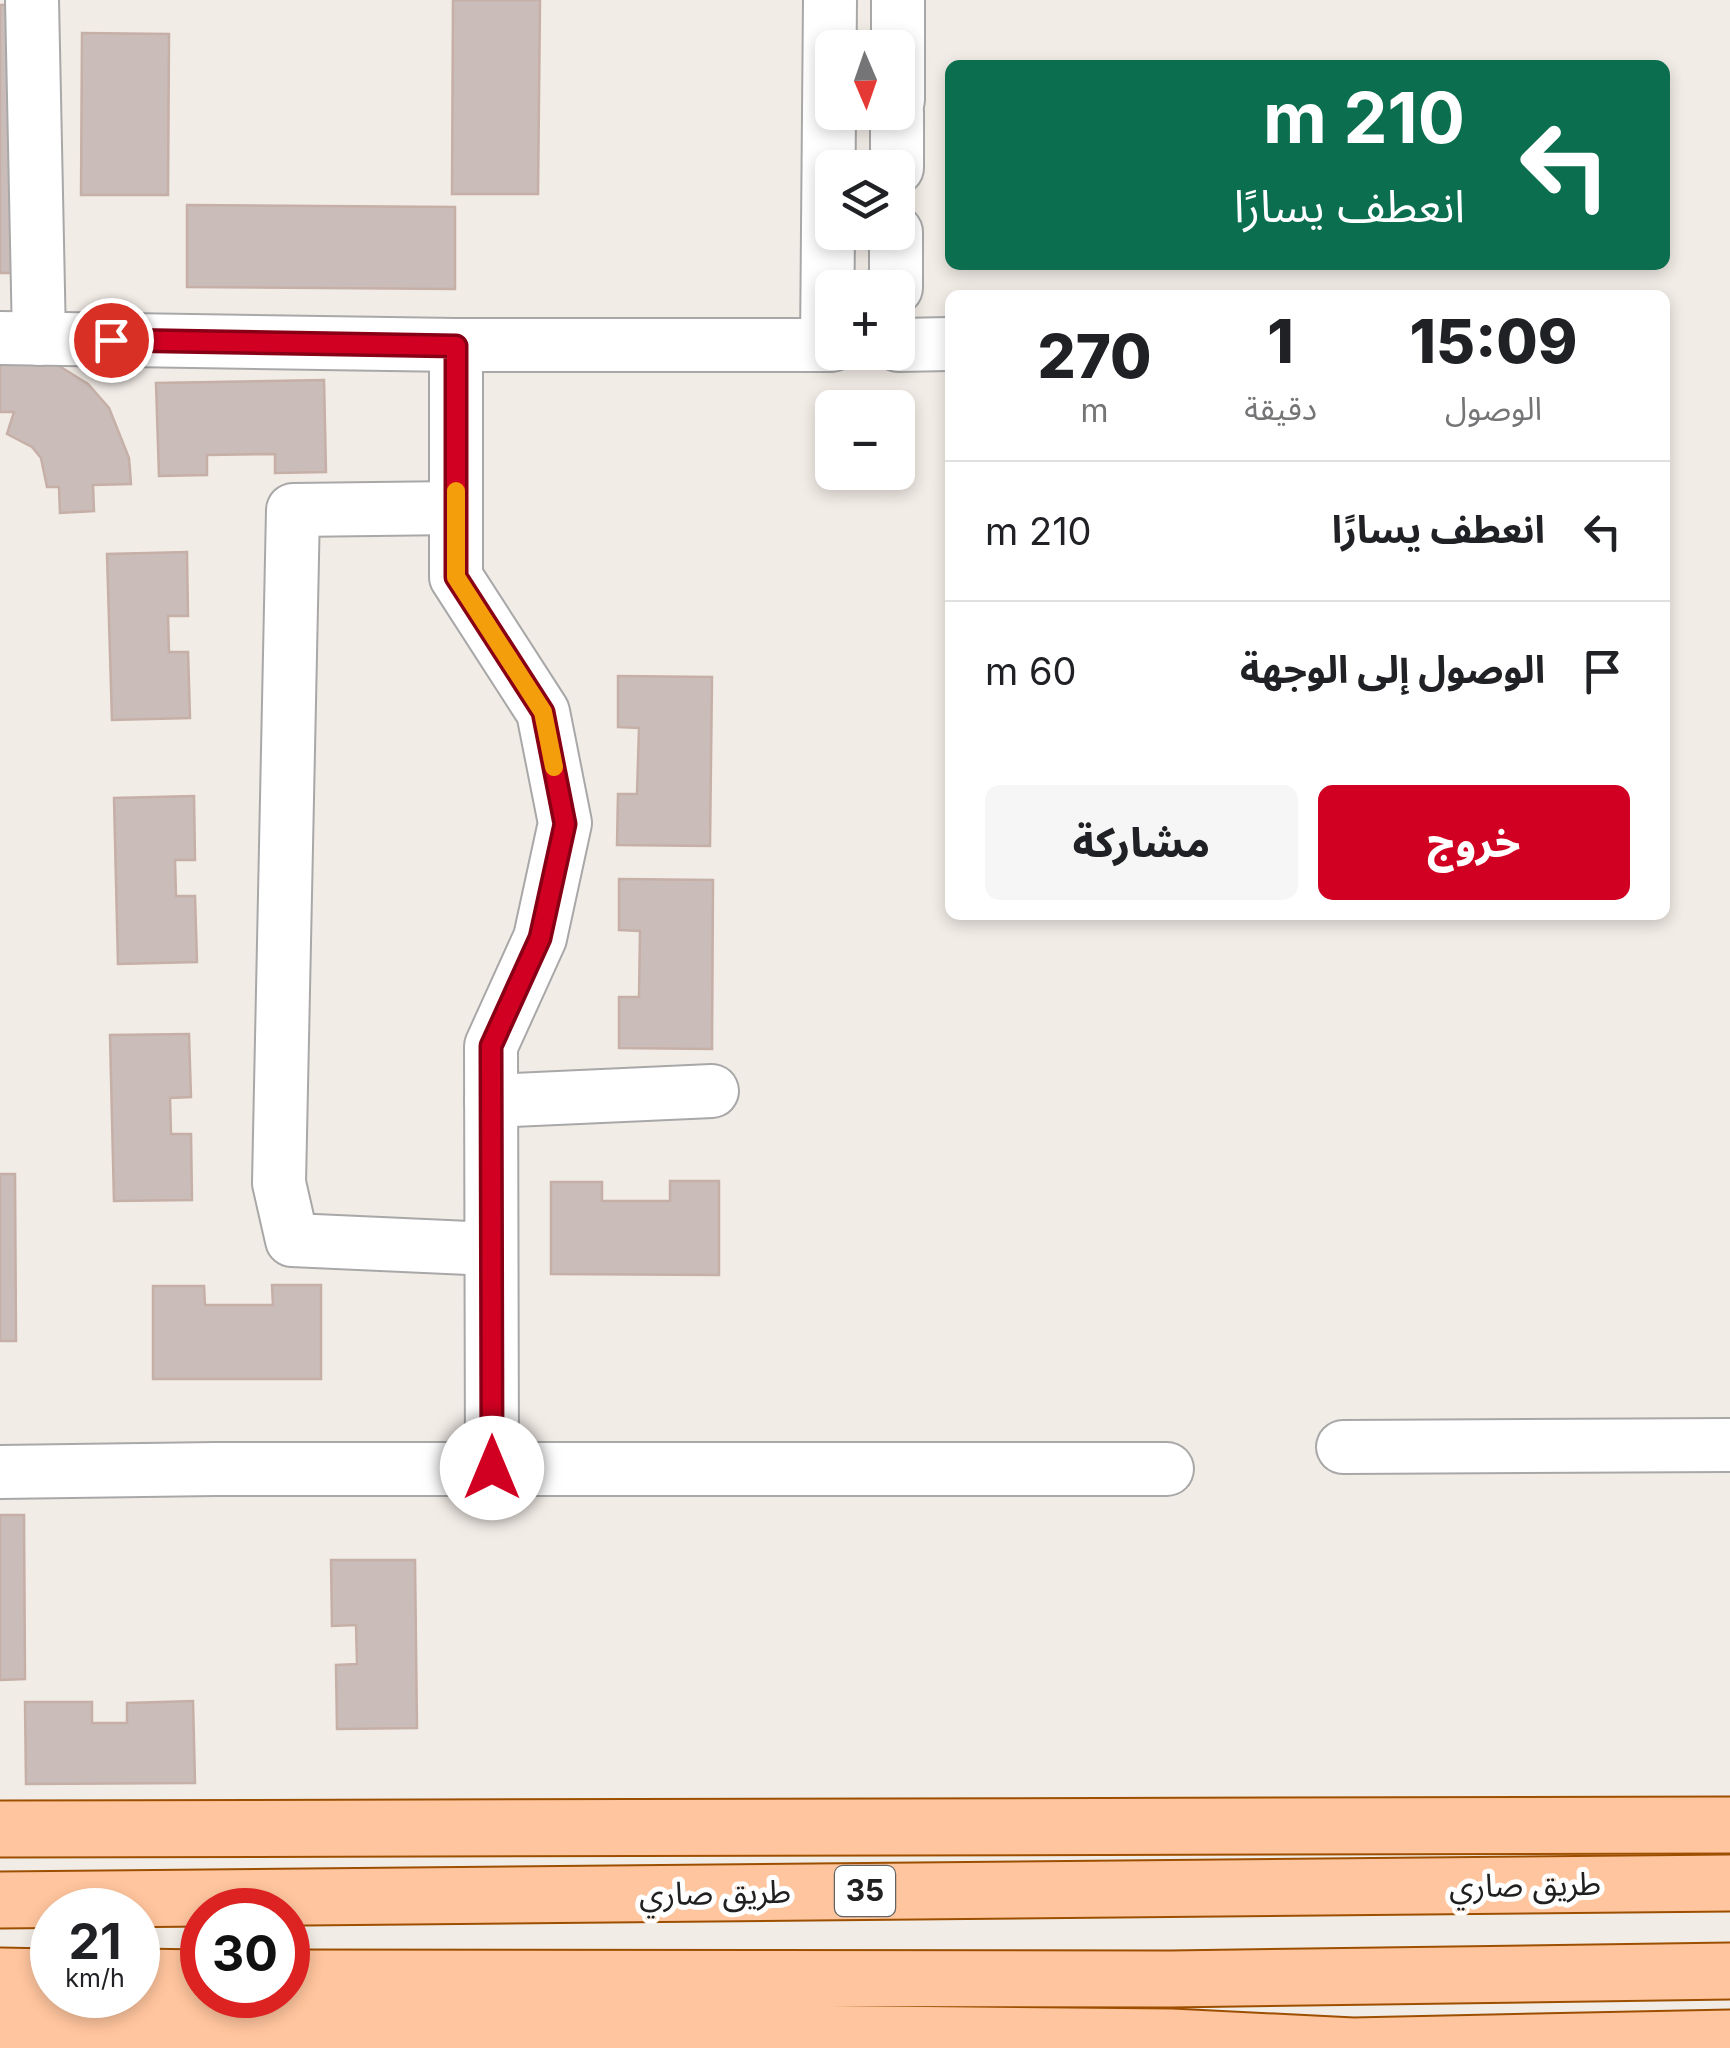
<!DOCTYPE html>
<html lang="ar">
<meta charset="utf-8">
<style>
:root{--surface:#fff;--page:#f6f6f6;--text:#202124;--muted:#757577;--line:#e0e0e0;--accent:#d10022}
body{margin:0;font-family:Inter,"Noto Sans Arabic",sans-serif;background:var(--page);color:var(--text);direction:rtl;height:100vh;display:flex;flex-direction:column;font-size:38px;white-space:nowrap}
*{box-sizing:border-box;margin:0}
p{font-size:32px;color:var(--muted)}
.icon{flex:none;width:55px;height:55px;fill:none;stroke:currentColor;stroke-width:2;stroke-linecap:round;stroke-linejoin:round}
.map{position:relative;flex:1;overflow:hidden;direction:ltr}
.details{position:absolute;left:945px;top:290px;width:725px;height:630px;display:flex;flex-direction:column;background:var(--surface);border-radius:15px;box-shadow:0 5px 15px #0003;direction:rtl}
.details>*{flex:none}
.guide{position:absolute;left:945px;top:60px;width:725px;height:210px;border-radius:15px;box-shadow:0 5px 15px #0003;direction:rtl;background:#0b6e4f;color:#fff;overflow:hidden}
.needle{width:65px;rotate:178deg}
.fabs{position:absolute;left:815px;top:30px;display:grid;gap:20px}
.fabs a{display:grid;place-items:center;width:100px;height:100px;border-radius:15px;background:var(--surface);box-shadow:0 5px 15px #0003;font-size:50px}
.speed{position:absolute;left:30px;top:1888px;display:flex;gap:20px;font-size:50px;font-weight:700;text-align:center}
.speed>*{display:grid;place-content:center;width:130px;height:130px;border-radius:50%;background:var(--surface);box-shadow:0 5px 15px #0003;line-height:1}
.speed small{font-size:25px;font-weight:400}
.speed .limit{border:15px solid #d22;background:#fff;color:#111}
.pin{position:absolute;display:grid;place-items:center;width:85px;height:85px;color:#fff;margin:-42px;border:5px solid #fff;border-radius:50%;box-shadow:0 2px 10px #0007}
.me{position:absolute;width:110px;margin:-55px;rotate:0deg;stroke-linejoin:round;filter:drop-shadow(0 0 8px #0008)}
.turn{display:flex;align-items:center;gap:35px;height:210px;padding:0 40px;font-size:45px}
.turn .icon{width:130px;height:130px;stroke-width:2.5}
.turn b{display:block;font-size:70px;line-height:85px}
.eta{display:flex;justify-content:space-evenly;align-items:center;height:170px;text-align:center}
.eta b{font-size:60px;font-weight:800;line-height:70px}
.primary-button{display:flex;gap:20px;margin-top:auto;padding:20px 40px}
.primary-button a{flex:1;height:115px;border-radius:15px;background:var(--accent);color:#fff;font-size:40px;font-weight:800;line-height:115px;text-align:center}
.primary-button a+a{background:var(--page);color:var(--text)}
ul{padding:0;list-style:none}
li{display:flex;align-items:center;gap:30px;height:140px;padding:0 40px;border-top:2px solid var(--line)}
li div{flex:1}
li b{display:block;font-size:38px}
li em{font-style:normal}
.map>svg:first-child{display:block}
.building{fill:#cabdb9;stroke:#c5afa7;stroke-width:2.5}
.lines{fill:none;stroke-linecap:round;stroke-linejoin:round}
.minor-casing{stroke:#a8a8a8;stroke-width:56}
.major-casing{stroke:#9d4f00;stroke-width:59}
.minor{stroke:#fff;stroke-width:52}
.major{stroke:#ffc59e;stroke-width:55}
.route-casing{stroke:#880016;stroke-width:25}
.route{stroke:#d10022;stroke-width:18}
.slow{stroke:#f59e0b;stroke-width:18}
.labels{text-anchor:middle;stroke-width:10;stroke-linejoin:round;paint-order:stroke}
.shield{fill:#fff;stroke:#646464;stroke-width:2.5}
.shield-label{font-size:30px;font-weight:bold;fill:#212121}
.street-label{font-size:32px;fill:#212121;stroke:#fff}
</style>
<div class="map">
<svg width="1730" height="2048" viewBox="0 0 1730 2048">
<rect width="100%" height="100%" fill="#f2ece6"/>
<g class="building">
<path d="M453,0H540L538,194H452Z"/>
<path d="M0,5H24L23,273H0Z"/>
<path d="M82,33L169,34L168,195H81Z"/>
<path d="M187,205L455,207V289L187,287Z"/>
<path d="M0,351H35L88,384L109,408L129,458L131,484L93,485L94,511L60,513L59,487H47L41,458L32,447L7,434L14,412H0Z"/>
<path d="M324,380L326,472L275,473V454L207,455V475L159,476L156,383Z"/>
<path d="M187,552L188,616H168L169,652H188L190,718L112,720L107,554Z"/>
<path d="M618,676L712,677L710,846L617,845L618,794H637L639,728L618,727Z"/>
<path d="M194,796L195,860H175L176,896H195L197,962L118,964L114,798Z"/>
<path d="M619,879L713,880L712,1049L619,1048V997H639L640,931L619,930Z"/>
<path d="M189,1034L191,1097L170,1098L171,1134H191L192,1200L114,1201L110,1035Z"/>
<path d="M0,1174H15L16,1341H0Z"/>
<path d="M670,1181H719V1275L551,1274V1182H602V1201H670Z"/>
<path d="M272,1285H321V1379H153V1286H204L205,1305H273Z"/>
<path d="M0,1515H24L25,1679L0,1680Z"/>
<path d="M331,1560H415L417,1728L337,1729L336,1665L357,1664L356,1625L332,1626Z"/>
<path d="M193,1701L195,1783L26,1784L25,1702H92V1723H127V1703Z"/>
</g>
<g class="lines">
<g class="minor-casing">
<g id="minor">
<path d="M32,0L39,339"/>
<path d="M898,100V0"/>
<path d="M897,168V112"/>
<path d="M896,288V232"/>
<path d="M0,338L456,345H832"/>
<path d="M456,345V577L543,712L565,823L540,938L491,1046L492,1469"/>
<path d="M827,345L830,0"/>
<path d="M898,345L950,344"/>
<path d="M456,508L293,510L279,1183L292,1240L491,1249"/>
<path d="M491,1101L712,1091"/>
<path d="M1343,1447L1730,1445"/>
<path d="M0,1472L215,1469H1167"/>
</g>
</g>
<g class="major-casing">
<g id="major">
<path d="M0,1829L1730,1825"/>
<path d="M0,1900L1730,1883"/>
<path d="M0,1976L52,1977"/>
<path d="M138,1977L202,1978"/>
<path d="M288,1978L1170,1979L1730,1971"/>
<path d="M0,2025L1171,2037L1353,2046L1730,2038"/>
</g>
</g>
<use href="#minor" class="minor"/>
<use href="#major" class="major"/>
</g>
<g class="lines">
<g class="route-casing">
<path id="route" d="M111,340L456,346V577L543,712L565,824L540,938L491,1046L492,1468"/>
</g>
<use href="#route" class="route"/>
<path class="slow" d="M456,491V577L543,712L554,767"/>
</g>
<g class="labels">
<rect class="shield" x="835" y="1866" width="60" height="50" rx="8"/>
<g class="shield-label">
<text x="865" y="1901">35</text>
</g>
<g class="street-label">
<text transform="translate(1525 1885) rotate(-1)" y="11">طريق صاري</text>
<text transform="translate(715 1893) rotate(-1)" y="11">طريق صاري</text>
</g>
</g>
</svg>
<div class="fabs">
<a><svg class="needle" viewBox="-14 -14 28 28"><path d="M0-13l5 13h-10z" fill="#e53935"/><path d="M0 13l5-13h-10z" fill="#757577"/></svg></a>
<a><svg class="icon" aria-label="layers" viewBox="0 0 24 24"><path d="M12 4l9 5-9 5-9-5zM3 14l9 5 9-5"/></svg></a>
<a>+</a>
<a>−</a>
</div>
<div class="speed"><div>21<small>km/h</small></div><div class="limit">30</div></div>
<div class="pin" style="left:111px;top:340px;background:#d93025"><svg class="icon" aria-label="arrive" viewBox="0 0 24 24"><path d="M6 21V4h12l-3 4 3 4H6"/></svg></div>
<svg class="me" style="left:492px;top:1468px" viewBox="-20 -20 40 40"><circle r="19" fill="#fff"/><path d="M0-13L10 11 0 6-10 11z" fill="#d10022"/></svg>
<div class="guide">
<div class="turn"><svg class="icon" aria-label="left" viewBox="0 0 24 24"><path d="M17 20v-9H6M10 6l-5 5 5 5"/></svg><div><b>210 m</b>انعطف يسارًا</div></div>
</div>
<section class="details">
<div class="eta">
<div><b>15:09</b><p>الوصول</p></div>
<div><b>1</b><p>دقيقة</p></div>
<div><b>270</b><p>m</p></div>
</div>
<ul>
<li><svg class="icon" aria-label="left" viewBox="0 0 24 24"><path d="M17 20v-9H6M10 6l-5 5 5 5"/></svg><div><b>انعطف يسارًا</b></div><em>210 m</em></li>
<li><svg class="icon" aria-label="arrive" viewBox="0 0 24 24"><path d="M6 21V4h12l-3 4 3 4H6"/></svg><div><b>الوصول إلى الوجهة</b></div><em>60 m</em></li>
</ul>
<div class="primary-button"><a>خروج</a><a>مشاركة</a></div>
</section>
</div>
